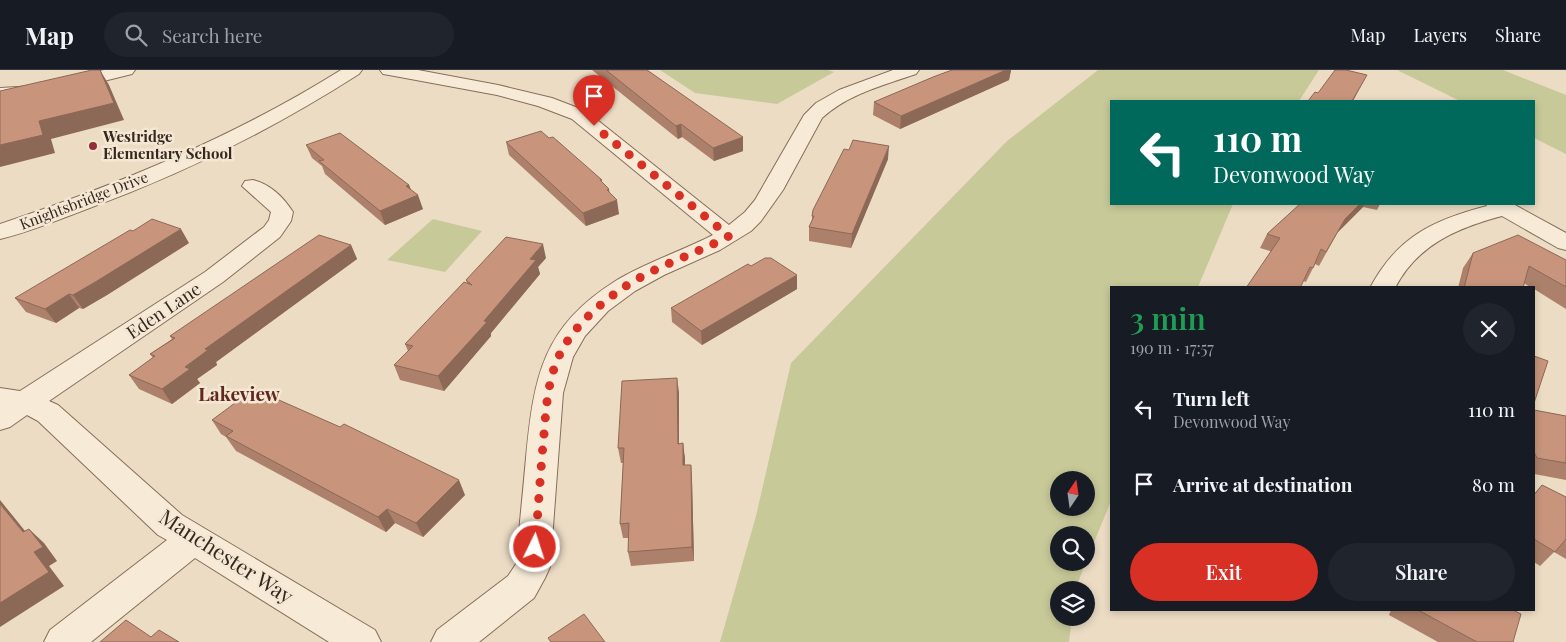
<!DOCTYPE html>
<meta charset="utf-8">
<style>
:root{--surface:#171b24;--page:#20242c;--text:#f1f3f6;--muted:#9ea1a6;--line:#363941;--accent:#d93025}
body{margin:0;font-family:"Playfair Display",serif;background:var(--page);color:var(--text);height:100vh;display:flex;flex-direction:column;font-size:19px;white-space:nowrap}
*{box-sizing:border-box;margin:0}
p{font-size:16px;color:var(--muted)}
.icon{flex:none;width:28px;height:28px;fill:none;stroke:currentColor;stroke-width:2;stroke-linecap:round;stroke-linejoin:round}
.map{position:relative;flex:1;overflow:hidden}
.sheet{position:absolute;left:1110px;top:216px;width:425px;height:325px;display:flex;flex-direction:column;background:var(--surface);border-radius:0px;box-shadow:0 2px 8px #0003}
.sheet>*{flex:none}
.hud{position:absolute;left:1110px;top:30px;width:425px;height:105px;border-radius:0px;box-shadow:0 2px 8px #0003;background:#00695c;color:#fff;overflow:hidden}
.needle{width:32px;rotate:13deg}
.fabs{position:absolute;left:1050px;top:401px;display:grid;gap:10px}
.fabs a{display:grid;place-items:center;width:45px;height:45px;border-radius:50%;background:var(--surface);box-shadow:0 2px 8px #0003;font-size:25px}
.pin{position:absolute;display:grid;place-items:center;width:42px;height:42px;color:#fff;margin:-51px -21px;border-radius:50% 50% 50% 0;rotate:-45deg;box-shadow:0 0 5px #0007}
.pin .icon{rotate:45deg}
.me{position:absolute;width:55px;margin:-28px;rotate:4deg;stroke-linejoin:round;filter:drop-shadow(0 0 4px #0008)}
.turn{display:flex;align-items:center;gap:18px;height:105px;padding:0 20px;font-size:22px}
.turn .icon{width:65px;height:65px;stroke-width:2.5}
.turn b{display:block;font-size:35px;line-height:42px}
.round{display:grid;place-items:center;flex:none;width:52px;height:52px;border-radius:26px;background:var(--page)}
.head{display:flex;align-items:center;justify-content:space-between;height:85px;padding:0 20px}
h1{font-size:30px;font-weight:600;line-height:38px;color:#1e9e55}
.primary-button{display:flex;gap:10px;margin-top:auto;padding:10px 20px}
.primary-button a{flex:1;height:58px;border-radius:30px;background:var(--accent);color:#fff;font-size:20px;font-weight:600;line-height:58px;text-align:center}
.primary-button a+a{background:var(--page);color:var(--text)}
ul{padding:0;list-style:none}
li{display:flex;align-items:center;gap:15px;height:75px;padding:0 20px}
li div{flex:1}
li b{display:block;font-size:19px}
li em{font-style:normal}
header{display:flex;align-items:center;gap:30px;box-sizing:border-box;height:70px;padding:0 25px;background:var(--surface);border-bottom:1px solid var(--line)}
header strong{font-size:24px}
nav{display:flex;gap:28px;margin-inline-start:auto;font-size:18px}
.search{width:350px;height:45px;background:var(--page);display:flex;align-items:center;gap:12px;box-sizing:border-box;padding:0 18px;border-radius:28px;color:var(--muted);font-size:19px}
.map>svg:first-child{display:block}
.green{fill:#c8c999;fill-rule:evenodd}
.lines{fill:none;stroke-linecap:round;stroke-linejoin:round}
.minor-casing{stroke:#866e5b;stroke-width:2}
.minor{fill:#f7ebd7;fill-rule:evenodd}
.wall{fill:#ac806b}
.shaded-wall{fill:#8c6857}
.building{fill:#c8957c;stroke:#8c6857}
.route{stroke:#d93025;stroke-width:9;stroke-dasharray:0 16.2}
.poi-dot{fill:#922f38;stroke:#f4e7d3;stroke-width:2}
.labels{text-anchor:middle;stroke-width:5;stroke-linejoin:round;paint-order:stroke}
.far-poi-label{font-size:15px;font-weight:bold;fill:#36281f;stroke:#f4e7d3;text-anchor:start}
.far-street-label{font-size:15px;fill:#36281f;stroke:#f4e7d3}
.street-label{font-size:18px;fill:#36281f;stroke:#f4e7d3}
.neighbourhood-label{font-size:19px;font-weight:bold;fill:#612820;stroke:#f4e7d3}
.near-street-label{font-size:21px;fill:#36281f;stroke:#f4e7d3}
</style>
<header>
<strong>Map</strong>
<div class="search"><svg class="icon" aria-label="search" viewBox="0 0 24 24"><circle cx="10" cy="10" r="6"/><path d="M15 15l6 6"/></svg>Search here</div>
<nav><a>Map</a><a>Layers</a><a>Share</a></nav>
</header>
<div class="map">
<svg width="1566" height="572" viewBox="0 0 1566 572">
<rect width="100%" height="100%" fill="#ecdcc4"/>
<g class="green">
<path d="M660,0H828L834,2L777,34L695,23Z"/>
<path d="M1098,0H1319L1299,31H1111V134H1233L1198,217L1111,218V431L1086,492V465H1059V492H1086L1075,520H1059V548H1072L1069,572H720L756,446L791,293L1007,71ZM1059,410H1086V438H1059Z"/>
<path d="M1397,0H1503L1566,25V84L1534,68V31H1460Z"/>
<path d="M433,149L482,161L445,202L387,190Z"/>
</g>
<g class="lines">
<g class="minor-casing">
<g id="minor">
<path d="M104,0H135L132,4L35,28L0,30V18L35,16Z"/>
<path d="M341,0H362L359,4C273,59 183,104 87,139C58,150 29,162 0,169V154C119,114 234,67 341,0Z"/>
<path d="M380,0H418L498,15L552,28L586,41L729,155L745,142L755,130L804,45L816,33L839,20L893,0H919L916,4C884,15 848,24 822,48L783,120L761,151L751,161L720,180L664,205L635,221L608,241L585,266L573,287L563,323L550,497L545,508L534,528L479,572H431L437,560L508,506L516,494C519,459 523,423 526,388C534,306 542,257 617,210C647,192 682,181 713,165L572,49L538,36L497,25L389,5L383,4Z"/>
<path d="M253,110C270,114 284,128 293,142L291,151L280,167L223,212L49,331L58,335L182,445L375,560L381,572H329L195,488L91,572H44L50,560L167,470L158,465L38,351L27,345L10,357L0,360V318L20,321L205,202L264,157L269,150L271,142L242,116L245,111Z"/>
<path d="M1486,134H1513L1566,163V180L1558,178L1502,146C1457,158 1417,175 1395,218H1370C1397,167 1433,150 1487,136Z"/>
</g>
</g>
<use href="#minor" class="minor"/>
</g>
<g class="wall">
<path d="M592,0H647L743,81L714,91L682,67L678,69Z"/>
<path d="M952,0H1011L1009,10L900,59L873,45L874,32Z"/>
<path d="M549,68L602,110V113L610,123L619,144L586,156L509,85L506,72Z"/>
<path d="M306,75L409,115L411,120L423,139L385,155L325,104L322,96L312,88Z"/>
<path d="M849,80L888,89L851,178L809,171V157L812,152V146Z"/>
<path d="M1300,134H1380L1377,140L1363,137L1337,163L1319,196L1315,194L1306,212L1303,211L1270,181L1260,178L1267,164Z"/>
<path d="M189,173L107,225L83,239L79,238L56,253L26,242L15,228Z"/>
<path d="M351,175L357,189L216,292L217,295L197,309L200,313L172,334L139,319L129,305L153,288L150,284L172,269L170,266Z"/>
<path d="M1473,183L1566,190V239L1534,219V218H1531L1524,213L1523,218H1458L1463,198Z"/>
<path d="M546,188L538,197L540,204L491,263V266L444,321L400,310L394,295L408,281L405,274L467,213L466,210Z"/>
<path d="M751,196L797,219L702,275L672,252L671,238Z"/>
<path d="M679,322V374L683,373L685,395H691L692,410L694,491L631,496L628,482L629,468H623L620,454L623,393H621L618,378Z"/>
<path d="M1534,340L1566,346V410L1534,404Z"/>
<path d="M212,350L465,425L423,467L395,453L386,462L236,381L226,367L221,364Z"/>
<path d="M1542,415L1566,427V489L1554,482L1540,496L1534,492V424Z"/>
<path d="M1391,540H1513V572H1438L1389,545Z"/>
</g>
<g class="shaded-wall">
<path d="M100,0L109,15L124,50L51,69L55,83L0,97V75L39,51Z"/>
<path d="M1006,0H1011L1009,10L900,59L901,46Z"/>
<path d="M1367,5L1353,31H1352Z"/>
<path d="M681,54L682,67L678,69L676,56Z"/>
<path d="M743,67V81L714,91L713,78Z"/>
<path d="M889,76L888,89L851,178L852,164Z"/>
<path d="M409,115L414,127L418,125L423,139L385,155L380,141L406,116Z"/>
<path d="M609,119L611,132L617,130L619,144L586,156L583,143L607,120Z"/>
<path d="M1360,134H1364L1363,137L1337,163L1319,196L1345,149Z"/>
<path d="M181,159L189,173L107,225L83,239L73,225Z"/>
<path d="M543,174L546,188L538,197L540,204L491,263V266L444,321L438,306L484,251L530,189Z"/>
<path d="M351,175L357,189L216,292L217,295L197,309L200,313L172,334L162,319L185,297L205,279Z"/>
<path d="M797,205V219L702,275L701,261Z"/>
<path d="M69,224L79,238L56,253L45,239Z"/>
<path d="M677,308L679,322V388L678,374Z"/>
<path d="M683,373L685,388V410L683,395Z"/>
<path d="M691,395L692,410L694,491L692,477Z"/>
<path d="M459,410L465,425L423,467L416,453Z"/>
<path d="M0,430L38,477L23,462L0,434Z"/>
<path d="M387,439L395,453L386,462L378,447Z"/>
<path d="M29,459L44,473L57,491L49,496L64,516L0,557V533L34,482Z"/>
</g>
<g class="building">
<path d="M92,0H100L114,33L39,51L43,65L0,75V21Z"/>
<path d="M606,0H647L743,67L713,78L681,54L676,56Z"/>
<path d="M952,0H1006L901,46L874,32L933,7Z"/>
<path d="M1335,0H1346L1367,5L1352,31H1308L1315,22L1318,23Z"/>
<path d="M541,61L549,68L553,67L602,110H600L609,119L607,120L617,130L583,143L506,72Z"/>
<path d="M340,63L409,115L406,116L418,125L380,141L319,91L324,90L306,75Z"/>
<path d="M853,70L889,76L852,164L809,157L814,146H812L813,140L844,79L849,80Z"/>
<path d="M1300,134H1360L1345,149L1326,182L1321,179L1313,198L1310,197L1300,218H1246L1280,168L1267,164Z"/>
<path d="M152,149L181,159L97,211L73,225L69,224L45,239L15,228L130,160L133,161Z"/>
<path d="M319,165L351,175L205,279L208,280L185,297L190,299L162,319L129,305L155,286L150,284L175,268L170,266Z"/>
<path d="M1518,165L1566,190V217L1529,196L1523,218H1464L1473,183Z"/>
<path d="M506,167L543,174L530,189L536,190L484,251L487,252L438,306L394,295L413,276L405,274L464,212L472,215L466,210Z"/>
<path d="M765,188H771L797,205L701,261L671,238L748,194L751,196Z"/>
<path d="M1534,286L1548,291L1534,333Z"/>
<path d="M677,308L678,374L683,373V395H691L692,477L628,482L629,453L620,454L624,378H618L622,311Z"/>
<path d="M254,319L340,357L344,354L459,410L416,453L387,439L378,447L226,366L233,361L212,350Z"/>
<path d="M1534,340L1566,346V393L1537,388L1534,382Z"/>
<path d="M1542,415L1566,427V469L1555,482L1534,469V425Z"/>
<path d="M0,434L23,462L29,459L43,477L34,482L49,502L0,533Z"/>
<path d="M1418,540H1513L1521,544L1513,572H1477Z"/>
<path d="M584,544L605,572H551L548,568Z"/>
<path d="M126,550L151,567L159,560L179,572H100Z"/>
</g>
<g class="lines">
<path class="route" d="M535,477C538,443 540,409 543,375C546,345 546,314 559,286C572,258 598,235 623,218C655,196 694,185 729,166L594,56"/>
</g>
<circle class="poi-dot" cx="93" cy="76" r="5"/>
<g class="labels">
<g class="far-poi-label">
<text x="103" y="72">Westridge<tspan x="103" dy="17">Elementary School</tspan></text>
</g>
<g class="far-street-label">
<text transform="translate(84 131) rotate(-21)" y="5">Knightsbridge Drive</text>
</g>
<g class="street-label">
<text transform="translate(164 241) rotate(-34)" y="6">Eden Lane</text>
</g>
<g class="neighbourhood-label">
<text x="239" y="331">Lakeview</text>
</g>
<g class="near-street-label">
<text transform="translate(226 487) rotate(33)" y="7">Manchester Way</text>
</g>
</g>
</svg>
<div class="fabs">
<a><svg class="needle" viewBox="-14 -14 28 28"><path d="M0-13l5 13h-10z" fill="#e53935"/><path d="M0 13l5-13h-10z" fill="#9ea1a6"/></svg></a>
<a><svg class="icon" aria-label="search" viewBox="0 0 24 24"><circle cx="10" cy="10" r="6"/><path d="M15 15l6 6"/></svg></a>
<a><svg class="icon" aria-label="layers" viewBox="0 0 24 24"><path d="M12 4l9 5-9 5-9-5zM3 14l9 5 9-5"/></svg></a>
</div>
<div class="pin" style="left:594px;top:56px;background:#d93025"><svg class="icon" aria-label="arrive" viewBox="0 0 24 24"><path d="M6 21V4h12l-3 4 3 4H6"/></svg></div>
<svg class="me" style="left:535px;top:477px" viewBox="-20 -20 40 40"><circle r="17" fill="#d93025" stroke="#fff" stroke-width="3"/><path d="M0-11L8 9 0 5-8 9z" fill="#fff"/></svg>
<div class="hud">
<div class="turn"><svg class="icon" aria-label="left" viewBox="0 0 24 24"><path d="M17 20v-9H6M10 6l-5 5 5 5"/></svg><div><b>110 m</b>Devonwood Way</div></div>
</div>
<section class="sheet">
<div class="head"><div><h1>3 min</h1><p>190 m · 17:57</p></div><a class="round"><svg class="icon" aria-label="close" viewBox="0 0 24 24"><path d="M6 6l12 12M18 6L6 18"/></svg></a></div>
<ul>
<li><svg class="icon" aria-label="left" viewBox="0 0 24 24"><path d="M17 20v-9H6M10 6l-5 5 5 5"/></svg><div><b>Turn left</b><p>Devonwood Way</p></div><em>110 m</em></li>
<li><svg class="icon" aria-label="arrive" viewBox="0 0 24 24"><path d="M6 21V4h12l-3 4 3 4H6"/></svg><div><b>Arrive at destination</b></div><em>80 m</em></li>
</ul>
<div class="primary-button"><a>Exit</a><a>Share</a></div>
</section>
</div>
